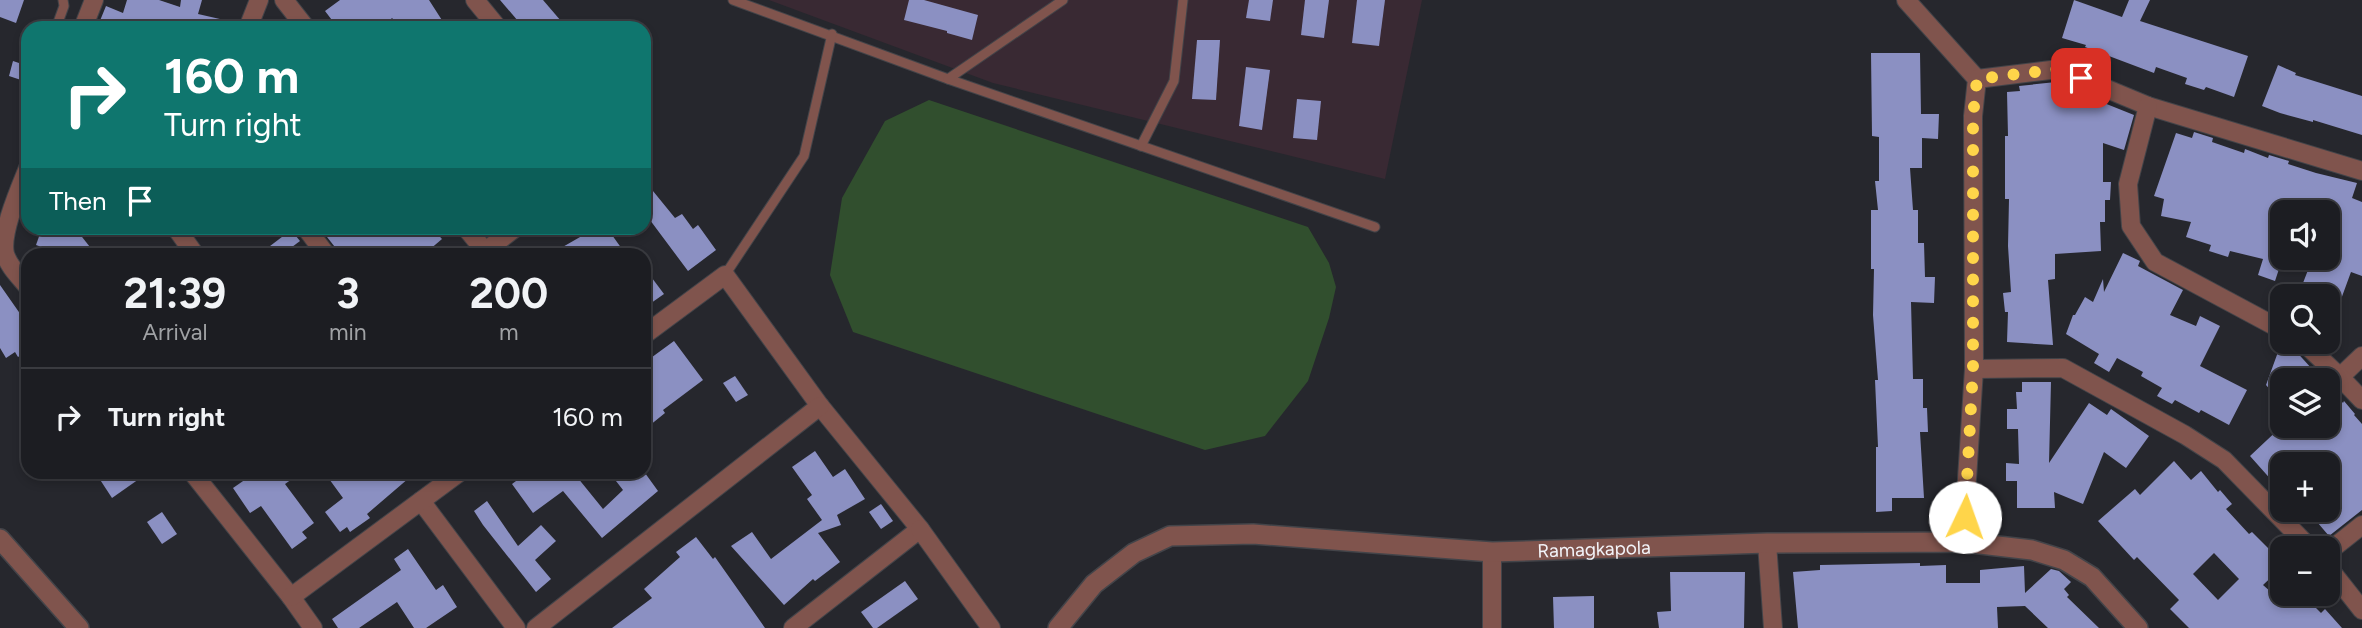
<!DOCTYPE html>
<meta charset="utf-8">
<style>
:root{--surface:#1c1d22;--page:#25262a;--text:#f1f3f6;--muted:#a0a2a5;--line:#3a3b40}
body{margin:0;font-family:Figtree,sans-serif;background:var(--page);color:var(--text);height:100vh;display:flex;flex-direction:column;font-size:26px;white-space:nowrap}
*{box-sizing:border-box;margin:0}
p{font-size:23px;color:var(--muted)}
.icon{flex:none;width:38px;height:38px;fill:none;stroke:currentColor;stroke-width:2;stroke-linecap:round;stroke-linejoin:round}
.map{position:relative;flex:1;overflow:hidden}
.drawer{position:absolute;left:21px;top:248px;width:630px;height:231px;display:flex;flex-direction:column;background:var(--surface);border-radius:21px;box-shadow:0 4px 10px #0003,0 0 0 2px var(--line)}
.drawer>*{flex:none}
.top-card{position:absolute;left:21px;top:21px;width:630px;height:214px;border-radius:21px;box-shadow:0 4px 10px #0003,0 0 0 2px var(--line);background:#0f766e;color:#fff;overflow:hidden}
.tools{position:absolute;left:2270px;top:200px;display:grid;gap:14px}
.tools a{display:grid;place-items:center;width:70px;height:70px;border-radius:14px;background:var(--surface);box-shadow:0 4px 10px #0003,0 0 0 2px var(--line);font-size:35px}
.pin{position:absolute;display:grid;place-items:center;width:60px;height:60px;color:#fff;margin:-30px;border-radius:14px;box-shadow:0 4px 10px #0006}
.me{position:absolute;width:77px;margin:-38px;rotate:3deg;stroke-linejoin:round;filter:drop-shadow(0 0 5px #0008)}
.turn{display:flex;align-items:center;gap:24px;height:147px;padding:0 28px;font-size:32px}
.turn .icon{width:91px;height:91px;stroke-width:2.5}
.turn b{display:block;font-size:49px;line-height:60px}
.then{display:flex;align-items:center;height:66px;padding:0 28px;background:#0003;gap:14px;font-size:26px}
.eta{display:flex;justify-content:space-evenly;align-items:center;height:119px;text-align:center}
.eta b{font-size:42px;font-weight:700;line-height:49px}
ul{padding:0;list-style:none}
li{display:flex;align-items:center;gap:21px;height:98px;padding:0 28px;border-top:2px solid var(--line)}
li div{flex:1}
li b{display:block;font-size:26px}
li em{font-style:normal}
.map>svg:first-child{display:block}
.education{fill:#392933}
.green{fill:#314f2e}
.building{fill:#8b90c2;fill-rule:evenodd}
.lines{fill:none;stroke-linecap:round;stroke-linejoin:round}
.service-casing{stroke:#434449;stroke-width:11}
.minor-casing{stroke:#434449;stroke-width:20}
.tertiary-casing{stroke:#434449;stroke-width:22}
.service{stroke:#80544d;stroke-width:9}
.minor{stroke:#80544d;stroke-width:18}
.tertiary{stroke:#80544d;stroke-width:19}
.route{stroke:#ffd54a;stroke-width:12;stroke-dasharray:0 21.6}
.labels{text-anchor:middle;stroke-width:7;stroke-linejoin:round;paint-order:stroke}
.street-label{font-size:19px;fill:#f2f3f8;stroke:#26272d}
</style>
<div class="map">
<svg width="2362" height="628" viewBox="0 0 2362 628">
<rect width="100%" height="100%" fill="#26272d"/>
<path class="education" d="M769,0H1422L1385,179L993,83Z"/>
<path class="green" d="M929,100L1308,227L1329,263L1336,287L1329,318L1308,381L1265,436L1205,450L853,332L830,275L842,198L885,121Z"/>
<g class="building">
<path d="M0,0H24L16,23L0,17Z"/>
<path d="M127,0H159L180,7L181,0H202L198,14L233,22L232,28H97L106,6L123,13Z"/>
<path d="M340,0H429L447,28H401L396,19L394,20L392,18L382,28H338L325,11Z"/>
<path d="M500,0H543L567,28H524Z"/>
<path d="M909,0H924L978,15L972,40L947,33V31L904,20Z"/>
<path d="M1249,0H1273L1270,21L1246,18Z"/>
<path d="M1305,0H1329L1324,38L1301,35Z"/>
<path d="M1357,0H1385L1379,46L1352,43Z"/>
<path d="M2074,0L2122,17L2129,0H2150L2140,21L2248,56L2234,97L2206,87L2204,90L2185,84L2187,78L2156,67L2154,73L2085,47L2086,45L2062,38Z"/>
<path d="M1197,40H1220L1216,100L1192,99Z"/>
<path d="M1871,53H1920L1921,114H1939L1938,139L1922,138V168H1910L1913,210H1918V243H1924L1925,277H1935L1934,303L1911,302L1913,379H1923V408H1927L1928,432H1920L1924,498H1892V511L1876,512V447H1878L1875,380H1878L1873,315L1874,269H1871V210H1878L1875,181H1879V137L1872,136Z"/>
<path d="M13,61L28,66L24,81L9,76Z"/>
<path d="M2278,65L2296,73L2295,75L2362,96V135L2313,120V122L2280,113L2262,106Z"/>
<path d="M1246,67L1270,70L1262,130L1239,126Z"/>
<path d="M2056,82L2090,94L2089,97L2134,115L2124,150L2103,143V182H2111L2110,200H2105V222H2100L2101,251L2055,254V279L2048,280L2053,345L2007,342L2008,312H2005L2003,293L2011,292L2008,246L2009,199H2005V136H2008L2007,92L2020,91L2019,86Z"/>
<path d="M1297,99L1321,101L1317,140L1293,138Z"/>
<path d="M2194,132L2213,138L2212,142L2244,153L2245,149L2268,158L2269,155L2289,161L2288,164L2316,173L2357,183L2352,198L2362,202V276L2351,272L2329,332L2328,296H2298L2313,257H2328V212H2282V260L2275,281L2258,275L2263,259L2230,251L2228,257L2209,251L2211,245L2186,237L2191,222L2161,216L2164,199L2154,196L2176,133L2192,138Z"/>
<path d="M644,180L675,218L682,214L693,229L698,225L716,250L688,271L644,212Z"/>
<path d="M42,228H75L97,256H66L36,245Z"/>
<path d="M337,228H432L442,239L422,256H342L327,237Z"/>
<path d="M582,228H607L627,256H547L587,233Z"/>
<path d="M291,230L300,241L280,256H257Z"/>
<path d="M2123,253L2140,261L2138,266L2183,290L2170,315L2196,326L2200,316L2220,326L2200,366L2247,390L2229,425L2201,410L2199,413L2175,400L2172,404L2157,396L2162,388L2141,376L2143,372L2117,358L2109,372L2094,363L2099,354L2066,334L2073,315H2075L2085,297L2093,302L2103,279L2104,292Z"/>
<path d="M652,278L664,294L644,308V284Z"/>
<path d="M0,285L28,325V350L18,357L15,352L6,358L0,348Z"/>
<path d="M674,341L703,380L663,410L665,413L644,430V363Z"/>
<path d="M2282,341L2293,348L2322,380H2282V403L2266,385Z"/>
<path d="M735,376L748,395L736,402L723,383Z"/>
<path d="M2022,382H2051L2049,463L2089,403L2107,415L2111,409L2149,436L2126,468L2104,452L2083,504L2054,492L2055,508H2017V481H2006V463L2019,464L2018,429H2007V409H2017L2016,392H2022Z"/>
<path d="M2328,386L2343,403L2344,401L2355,414L2354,415L2362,424V510L2329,536L2306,509H2328V464H2282V492L2250,456L2283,425H2328Z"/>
<path d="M815,451L833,477L845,469L865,499L837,515L841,525L818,533L840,562L815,581L813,579L784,605L731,546L752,532L771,559L822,520L807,499L812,495L792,467Z"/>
<path d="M2174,461L2191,480L2201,471L2218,492L2220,490L2232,504L2226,509L2249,534L2252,532L2271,551L2282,541V567L2263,585L2289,608L2303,595L2321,613L2325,609L2342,628H2189L2170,609L2179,600L2137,557L2134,560L2098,521L2135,489L2140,495ZM2214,553L2239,579L2218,600L2193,574Z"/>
<path d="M95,472H149L112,498Z"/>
<path d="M256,472H302L285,484L314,523L302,532L307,538L292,549L261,506L250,513L233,488Z"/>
<path d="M324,472H416L367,514L370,518L350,532L347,527L340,532L325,512L343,498Z"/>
<path d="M528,472H573L603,509L623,490L609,472L645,473L658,491L602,538L563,491L533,513L512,484Z"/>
<path d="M487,501L518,546L541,525L556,541L535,560L551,579L536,592L483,525L474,511Z"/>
<path d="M881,504L893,521L881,529L869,512Z"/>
<path d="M162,512L177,534L162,544L147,522Z"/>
<path d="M696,537L713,559L715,557L765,628H612L652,598L644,589L680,557L676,552Z"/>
<path d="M408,549L436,590L443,585L457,607L426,628H414L397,602L359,628H338L332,619L401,570L394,559Z"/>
<path d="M1920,563V566L1946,565V583H1980V570L2024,566L2025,593L2051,569L2059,571L2071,582L2064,589L2069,595L2067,597L2099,628H2048L2025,606L1997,607L1998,628H1798L1793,572L1820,570V565Z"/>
<path d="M1670,572H1745L1744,628H1659L1657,612L1671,611Z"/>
<path d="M905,581L918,599L877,628H873L861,612Z"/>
<path d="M1594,596V628H1554L1553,597Z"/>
</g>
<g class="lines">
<g class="service-casing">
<g id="service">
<path d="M733,0L948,79L1375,227"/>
<path d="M56,28L64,6L63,0"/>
<path d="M948,79L1063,0"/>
<path d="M1141,146L1174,81L1183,0"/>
<path d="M725,275L804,156L832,34"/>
</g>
</g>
<g class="minor-casing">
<g id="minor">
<path d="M284,0L306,28"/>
<path d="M475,0L498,28"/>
<path d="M1906,0L1977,79L1973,116L1974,369L1963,542"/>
<path d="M83,28L94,0"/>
<path d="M248,28L259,0"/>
<path d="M1977,79L2059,69L2148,106L2362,171"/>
<path d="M2148,106L2128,184L2131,226L2155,262L2282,330"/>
<path d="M28,168C20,188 0,233 5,254C9,267 20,277 28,287"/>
<path d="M176,228L196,256"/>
<path d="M306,228L327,256"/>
<path d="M466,228L485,251"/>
<path d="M479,256L515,228"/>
<path d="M644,335L725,275L820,406L920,529L793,628"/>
<path d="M2302,341L2340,377L2362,356"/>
<path d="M1974,369L2063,368L2185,435L2224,460L2310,548"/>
<path d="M2340,377L2362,400"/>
<path d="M192,472L291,597L313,628"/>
<path d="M421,501L516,628"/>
<path d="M920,529L991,628"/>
<path d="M1767,543L1773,628"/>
<path d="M2328,552L2362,525"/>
<path d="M2328,567L2362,610"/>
<path d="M291,597L460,472"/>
<path d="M536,628L820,406"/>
<path d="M1492,628V552"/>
</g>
</g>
<g class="tertiary-casing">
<g id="tertiary">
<path d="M0,539L79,628"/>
<path id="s1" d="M1058,628L1094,584L1134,553L1170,536L1253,534L1492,552L1767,543L1963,542L2032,550L2064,560L2092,577L2138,628"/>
</g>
</g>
<use href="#service" class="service"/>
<use href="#minor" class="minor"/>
<use href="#tertiary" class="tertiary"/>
</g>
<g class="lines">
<path class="route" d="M1965,517L1973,369V116L1977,79L2059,69L2081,78"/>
</g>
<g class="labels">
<g class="street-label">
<text dy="7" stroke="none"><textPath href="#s1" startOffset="572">Ramagkapola</textPath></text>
</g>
</g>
</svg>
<div class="tools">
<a><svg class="icon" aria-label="sound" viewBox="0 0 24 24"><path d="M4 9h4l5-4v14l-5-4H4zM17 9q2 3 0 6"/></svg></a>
<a><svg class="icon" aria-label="search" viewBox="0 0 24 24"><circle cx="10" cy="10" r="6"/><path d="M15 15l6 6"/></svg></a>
<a><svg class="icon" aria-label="layers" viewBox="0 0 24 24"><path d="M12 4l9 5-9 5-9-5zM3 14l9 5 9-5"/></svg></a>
<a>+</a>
<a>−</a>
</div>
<div class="pin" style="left:2081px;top:78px;background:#d93025"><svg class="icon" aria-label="arrive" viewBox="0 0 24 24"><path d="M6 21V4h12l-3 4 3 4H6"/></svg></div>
<svg class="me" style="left:1965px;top:517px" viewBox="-20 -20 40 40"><circle r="19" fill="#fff"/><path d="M0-13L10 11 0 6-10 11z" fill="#ffd54a"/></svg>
<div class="top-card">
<div class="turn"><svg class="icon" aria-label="right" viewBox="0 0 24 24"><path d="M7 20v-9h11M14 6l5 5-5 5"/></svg><div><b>160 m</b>Turn right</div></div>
<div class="then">Then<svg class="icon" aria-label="arrive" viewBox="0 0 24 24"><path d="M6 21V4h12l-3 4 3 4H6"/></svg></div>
</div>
<section class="drawer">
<div class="eta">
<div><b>21:39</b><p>Arrival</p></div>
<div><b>3</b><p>min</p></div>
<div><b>200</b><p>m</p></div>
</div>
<ul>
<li><svg class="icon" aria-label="right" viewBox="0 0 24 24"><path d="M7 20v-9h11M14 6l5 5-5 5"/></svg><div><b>Turn right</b></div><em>160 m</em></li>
</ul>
</section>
</div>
